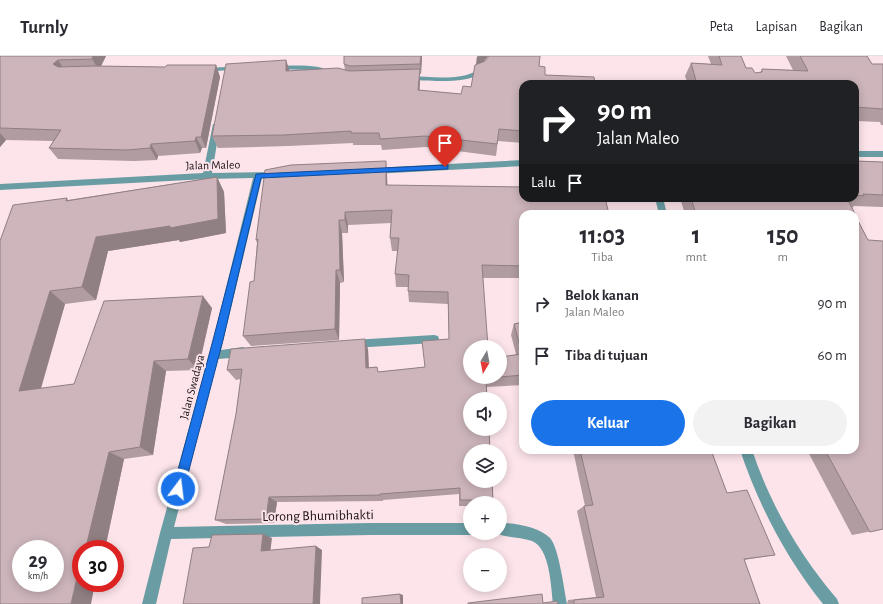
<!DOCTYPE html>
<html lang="id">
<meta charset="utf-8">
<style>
:root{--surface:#fff;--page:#f2f2f3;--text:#2b2b33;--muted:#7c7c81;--line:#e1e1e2;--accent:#1a73e8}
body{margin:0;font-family:"Alegreya Sans",sans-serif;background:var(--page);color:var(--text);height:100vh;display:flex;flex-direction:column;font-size:15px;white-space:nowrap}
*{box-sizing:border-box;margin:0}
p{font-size:13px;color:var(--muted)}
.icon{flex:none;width:22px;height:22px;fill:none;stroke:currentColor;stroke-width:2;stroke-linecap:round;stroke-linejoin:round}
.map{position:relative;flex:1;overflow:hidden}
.details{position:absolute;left:519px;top:154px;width:340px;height:244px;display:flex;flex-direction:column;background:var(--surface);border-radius:12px;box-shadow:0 2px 10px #0003}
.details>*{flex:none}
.hud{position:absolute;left:519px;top:24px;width:340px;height:122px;border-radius:12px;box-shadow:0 2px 10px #0003;background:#202124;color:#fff;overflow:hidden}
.needle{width:26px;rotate:190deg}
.buttons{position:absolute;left:463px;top:284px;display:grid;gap:8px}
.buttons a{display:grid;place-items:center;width:44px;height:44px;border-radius:50%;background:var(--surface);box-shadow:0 2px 10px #0003;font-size:20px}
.speed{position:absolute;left:12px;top:484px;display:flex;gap:8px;font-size:20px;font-weight:700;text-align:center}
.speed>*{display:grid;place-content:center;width:52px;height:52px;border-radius:50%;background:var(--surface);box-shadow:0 2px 10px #0003;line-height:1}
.speed small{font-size:10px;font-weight:400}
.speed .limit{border:6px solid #d22;background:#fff;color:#111}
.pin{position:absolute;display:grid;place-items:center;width:34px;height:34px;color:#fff;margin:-41px -17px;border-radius:50% 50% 50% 0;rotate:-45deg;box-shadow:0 0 4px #0007}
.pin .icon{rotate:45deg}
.me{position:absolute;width:44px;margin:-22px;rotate:15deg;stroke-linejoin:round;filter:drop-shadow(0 0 3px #0008)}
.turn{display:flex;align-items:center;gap:14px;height:84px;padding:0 12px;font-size:18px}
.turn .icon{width:52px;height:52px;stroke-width:2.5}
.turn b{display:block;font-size:28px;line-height:34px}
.then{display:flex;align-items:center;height:38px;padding:0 12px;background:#0003;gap:8px;font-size:15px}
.eta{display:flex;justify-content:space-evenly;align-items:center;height:68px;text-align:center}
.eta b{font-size:24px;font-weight:700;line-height:28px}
.button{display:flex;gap:8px;margin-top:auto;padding:8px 12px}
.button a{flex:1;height:46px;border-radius:24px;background:var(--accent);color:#fff;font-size:16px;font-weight:700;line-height:46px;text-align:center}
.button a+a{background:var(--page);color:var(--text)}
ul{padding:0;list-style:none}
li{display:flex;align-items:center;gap:12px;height:52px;padding:0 12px}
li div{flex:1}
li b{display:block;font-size:15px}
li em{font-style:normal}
header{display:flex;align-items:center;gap:24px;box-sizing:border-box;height:56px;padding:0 20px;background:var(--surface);border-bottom:1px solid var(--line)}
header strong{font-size:19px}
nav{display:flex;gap:22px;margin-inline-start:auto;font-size:14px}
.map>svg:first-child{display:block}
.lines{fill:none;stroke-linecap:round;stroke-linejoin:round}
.minor{fill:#699da3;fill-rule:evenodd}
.wall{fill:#b09ca1}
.shaded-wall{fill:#907f83}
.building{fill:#cdb5bb;stroke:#907f83;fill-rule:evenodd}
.route{fill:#1a73e8;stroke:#114b97}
.labels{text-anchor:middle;stroke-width:4;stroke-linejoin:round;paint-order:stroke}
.street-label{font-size:12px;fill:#1a1214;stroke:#fce4ea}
.near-street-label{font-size:14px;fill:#1a1214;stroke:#fce4ea}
</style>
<header>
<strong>Turnly</strong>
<nav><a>Peta</a><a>Lapisan</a><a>Bagikan</a></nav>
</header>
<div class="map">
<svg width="883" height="548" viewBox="0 0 883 548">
<rect width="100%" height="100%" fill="#fce4ea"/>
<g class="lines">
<g class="minor">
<path d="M490,0H496C492,6 488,13 482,17C464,29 428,24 407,24L404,22L407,20C427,20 453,25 472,17C480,14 485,7 490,0Z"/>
<path d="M275,10C291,10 320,7 333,17L330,19L310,14L273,13L272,12Z"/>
<path d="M227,11L230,13L229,14L204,16L201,14L204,12Z"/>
<path d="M213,68H216L220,70L212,117L277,116L281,119L277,122H262L221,294L243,291L247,293L248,296L247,299L243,301L218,303L174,471L370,467H470V477H474L470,479H370L171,483L156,548H142L160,477L213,285L253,122L207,123L0,134V128L203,117Z"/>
<rect x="855" y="95" width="28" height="6"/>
<path d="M523,104V110L373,118L369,115L373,112Z"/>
<path d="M655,142H663L667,158H659Z"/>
<path d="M434,279L438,280L439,283L438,286L434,287L353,292L349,291L348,288L349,285L353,284Z"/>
<path d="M740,394H752C771,450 799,498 837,543L839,548H823C786,502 759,450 740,394Z"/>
<path d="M500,467C515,467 539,471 550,482C559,492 564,533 567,548H553C551,531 550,492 532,485C521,481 506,482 496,477H500Z"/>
</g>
</g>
<g class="wall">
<path d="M0,0H106L101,10L165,11L216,9L220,21L206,92H202L200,97L158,100L157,104L134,105L58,103L49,92L53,85L6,84L0,91Z"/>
<path d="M422,0L421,18H420L419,34L461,38L471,31L476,8L477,0H488L484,5L523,28V87L498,85L496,100L426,91L382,94L381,89H353V87L288,90L218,92L212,80L286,4L289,15L345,14L344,8Z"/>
<path d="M708,0H741L746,12L755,17H760L762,13L793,14L786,0H867L872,8H883V69H881L880,66L855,65V28H688L685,20L691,7L711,8Z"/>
<path d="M855,105L883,106V151L854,150L852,152H851L855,158H685L680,142H855Z"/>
<path d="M387,118V129L523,158V222H483L470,321L516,298L511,279L514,268L523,266V329L486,331L493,444L492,447H470V450H459V438L383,444V445L277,446L274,467L226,468L215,464L236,358L241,323L236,324L227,314L368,293L369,312L377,311L378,316L425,311L449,283L448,248L409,246L408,235V231H396L395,218L398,195H392L390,182L391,167L348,169V177H342L344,226L340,227L339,284L251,290L243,280L254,225L257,187L256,184Z"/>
<path d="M217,121L224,136L226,177L180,186L179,184L108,195L96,244L65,248L41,333L74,328L212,252L198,314L166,315L153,399L124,403L105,493H81L0,185L67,142L68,144Z"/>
<path d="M573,394H711L727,437L775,499L744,504L760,548H567L568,544L596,541L577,455L584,450H585Z"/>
<path d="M807,394H855L883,473L852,479Z"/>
</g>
<g class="shaded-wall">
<path d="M93,0H106L99,14L92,3Z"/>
<path d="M421,0H422L421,18L420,8Z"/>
<path d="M480,0H488L478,13H476L477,1Z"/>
<path d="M58,4L66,16L53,8Z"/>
<path d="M286,4L290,16L286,15Z"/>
<path d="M216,9L220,21L206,92L201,81Z"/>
<path d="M420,13V25L419,46L418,34Z"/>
<path d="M0,77L6,84L0,91Z"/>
<path d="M196,81L202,92L200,97L195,85Z"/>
<path d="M151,88L158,100L157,104L150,92Z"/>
<path d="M386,105L387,118L388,143L386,129Z"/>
<path d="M217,121L224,136L226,177L180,186L179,184L108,195L96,244L82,231L96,181L170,170Z"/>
<path d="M345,156L348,169V177L345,164Z"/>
<path d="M339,164L342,177L344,226L340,214Z"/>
<path d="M336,214L340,227L339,284L335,273Z"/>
<path d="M50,235L65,248L37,345L19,335Z"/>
<path d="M203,240L212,252L198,314L188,303Z"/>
<path d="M365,283L368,293L369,322L366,312Z"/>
<path d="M154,305L166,315L153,399L140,391Z"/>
<path d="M109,396L124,403L105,493H97L86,491Z"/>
<path d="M269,441L277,446L274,467L266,463Z"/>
<path d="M263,478L272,482L270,498L261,495Z"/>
<path d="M316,490L322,494L320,548H313Z"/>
<path d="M84,491L93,493H83Z"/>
<path d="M81,504V527H95L91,548H71Z"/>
<path d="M400,538L403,539V548H401Z"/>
</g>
<g class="building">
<path d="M0,0H93L92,3L58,4L53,8L58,11L95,10L165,11L167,9H216L201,81H196L195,85L151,88L150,92L127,94L49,92L61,74L0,72Z"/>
<path d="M344,0H421L420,8L350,10L344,8Z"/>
<path d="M489,0H540L539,10L545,11V19L594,21L595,28H523V75L499,73L497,88L425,80L380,83L379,77H351V75L284,79L212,80L226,8L286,4V15L338,12L349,15L420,13L418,34L461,38L463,30L471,31L475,9L485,5Z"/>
<path d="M719,0H741L746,12H752L755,17L762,16V13L808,15L800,0H867L872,8H883V53L855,51V28H697L691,7L722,9Z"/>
<path d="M386,105V129L523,131V142H605L609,158H523V210L482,209L488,291H470V321H496L486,322L487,343H470V373H489L490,395H470V425H492L493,444H460V432L380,438V439L269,441L266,463L215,464L236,358L242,313L227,314L231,293L365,283L366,312L377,311L378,316L425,311L422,285L449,283L448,236L408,235L409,219L395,218L399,182H390L392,154L345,156V164H339L340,214H336L335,273L243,280L250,226L254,225L258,183L256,184L265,114L291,109Z"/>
<path d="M855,105L883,106V139L863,138L864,140L855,139Z"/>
<path d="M217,121L218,163L170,172V170L96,181L82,231L50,235L19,335L74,328L104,245L203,240L188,303L154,305L140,391L109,396L86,491H84L83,493H81V504L71,548H0V185L13,149L67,142L66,145ZM21,493H55V527H21Z"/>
<path d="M691,142H847L855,158H696Z"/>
<path d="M855,159L868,184L883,185V473L870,476L825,394H855Z"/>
<path d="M523,266V319L500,321V301L522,298L514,268Z"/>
<path d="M580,394H711L727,437L747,434L775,499L744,503L760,548H574V544L604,541L584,450L593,449Z"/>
<path d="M263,478L261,495L316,490L313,548H183L193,492L209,491L212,479Z"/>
<path d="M400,538L401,548H362V542Z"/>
<path d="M542,538L543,547L557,545L558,548H468V547Z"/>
</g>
<path class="route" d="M445,109H448V113L261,122L223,284L184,433L182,436L178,438L174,436L173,433L213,284L256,118Z"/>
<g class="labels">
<g class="street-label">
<text transform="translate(213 109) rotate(-1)" y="4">Jalan Maleo</text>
<text transform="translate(192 331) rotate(-75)" y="4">Jalan Swadaya</text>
</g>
<g class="near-street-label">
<text transform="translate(318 459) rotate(-1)" y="5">Lorong Bhumibhakti</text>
</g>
</g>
</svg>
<div class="buttons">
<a><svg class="needle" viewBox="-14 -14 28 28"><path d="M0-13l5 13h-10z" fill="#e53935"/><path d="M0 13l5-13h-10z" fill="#7c7c81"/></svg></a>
<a><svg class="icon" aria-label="sound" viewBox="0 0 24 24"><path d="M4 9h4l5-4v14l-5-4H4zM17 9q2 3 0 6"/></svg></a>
<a><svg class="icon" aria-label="layers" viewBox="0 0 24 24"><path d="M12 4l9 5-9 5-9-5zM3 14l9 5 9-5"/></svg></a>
<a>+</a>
<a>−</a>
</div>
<div class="speed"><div>29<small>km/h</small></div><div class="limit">30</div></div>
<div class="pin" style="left:445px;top:111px;background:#d93025"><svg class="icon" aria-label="arrive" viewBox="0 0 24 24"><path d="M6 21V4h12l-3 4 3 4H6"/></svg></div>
<svg class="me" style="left:178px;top:433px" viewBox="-20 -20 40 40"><circle r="17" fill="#1a73e8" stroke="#fff" stroke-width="3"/><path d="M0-11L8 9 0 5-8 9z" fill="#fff"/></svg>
<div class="hud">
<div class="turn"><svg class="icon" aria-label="right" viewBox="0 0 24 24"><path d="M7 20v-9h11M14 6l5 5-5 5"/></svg><div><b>90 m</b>Jalan Maleo</div></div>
<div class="then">Lalu<svg class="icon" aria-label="arrive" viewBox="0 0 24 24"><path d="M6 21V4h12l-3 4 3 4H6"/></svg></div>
</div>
<section class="details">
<div class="eta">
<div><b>11:03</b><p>Tiba</p></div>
<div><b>1</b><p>mnt</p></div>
<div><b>150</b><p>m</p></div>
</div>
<ul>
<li><svg class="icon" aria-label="right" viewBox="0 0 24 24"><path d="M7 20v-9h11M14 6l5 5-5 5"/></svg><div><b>Belok kanan</b><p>Jalan Maleo</p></div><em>90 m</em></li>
<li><svg class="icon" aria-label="arrive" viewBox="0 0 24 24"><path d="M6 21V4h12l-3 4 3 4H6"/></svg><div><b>Tiba di tujuan</b></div><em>60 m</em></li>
</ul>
<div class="button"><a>Keluar</a><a>Bagikan</a></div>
</section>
</div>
